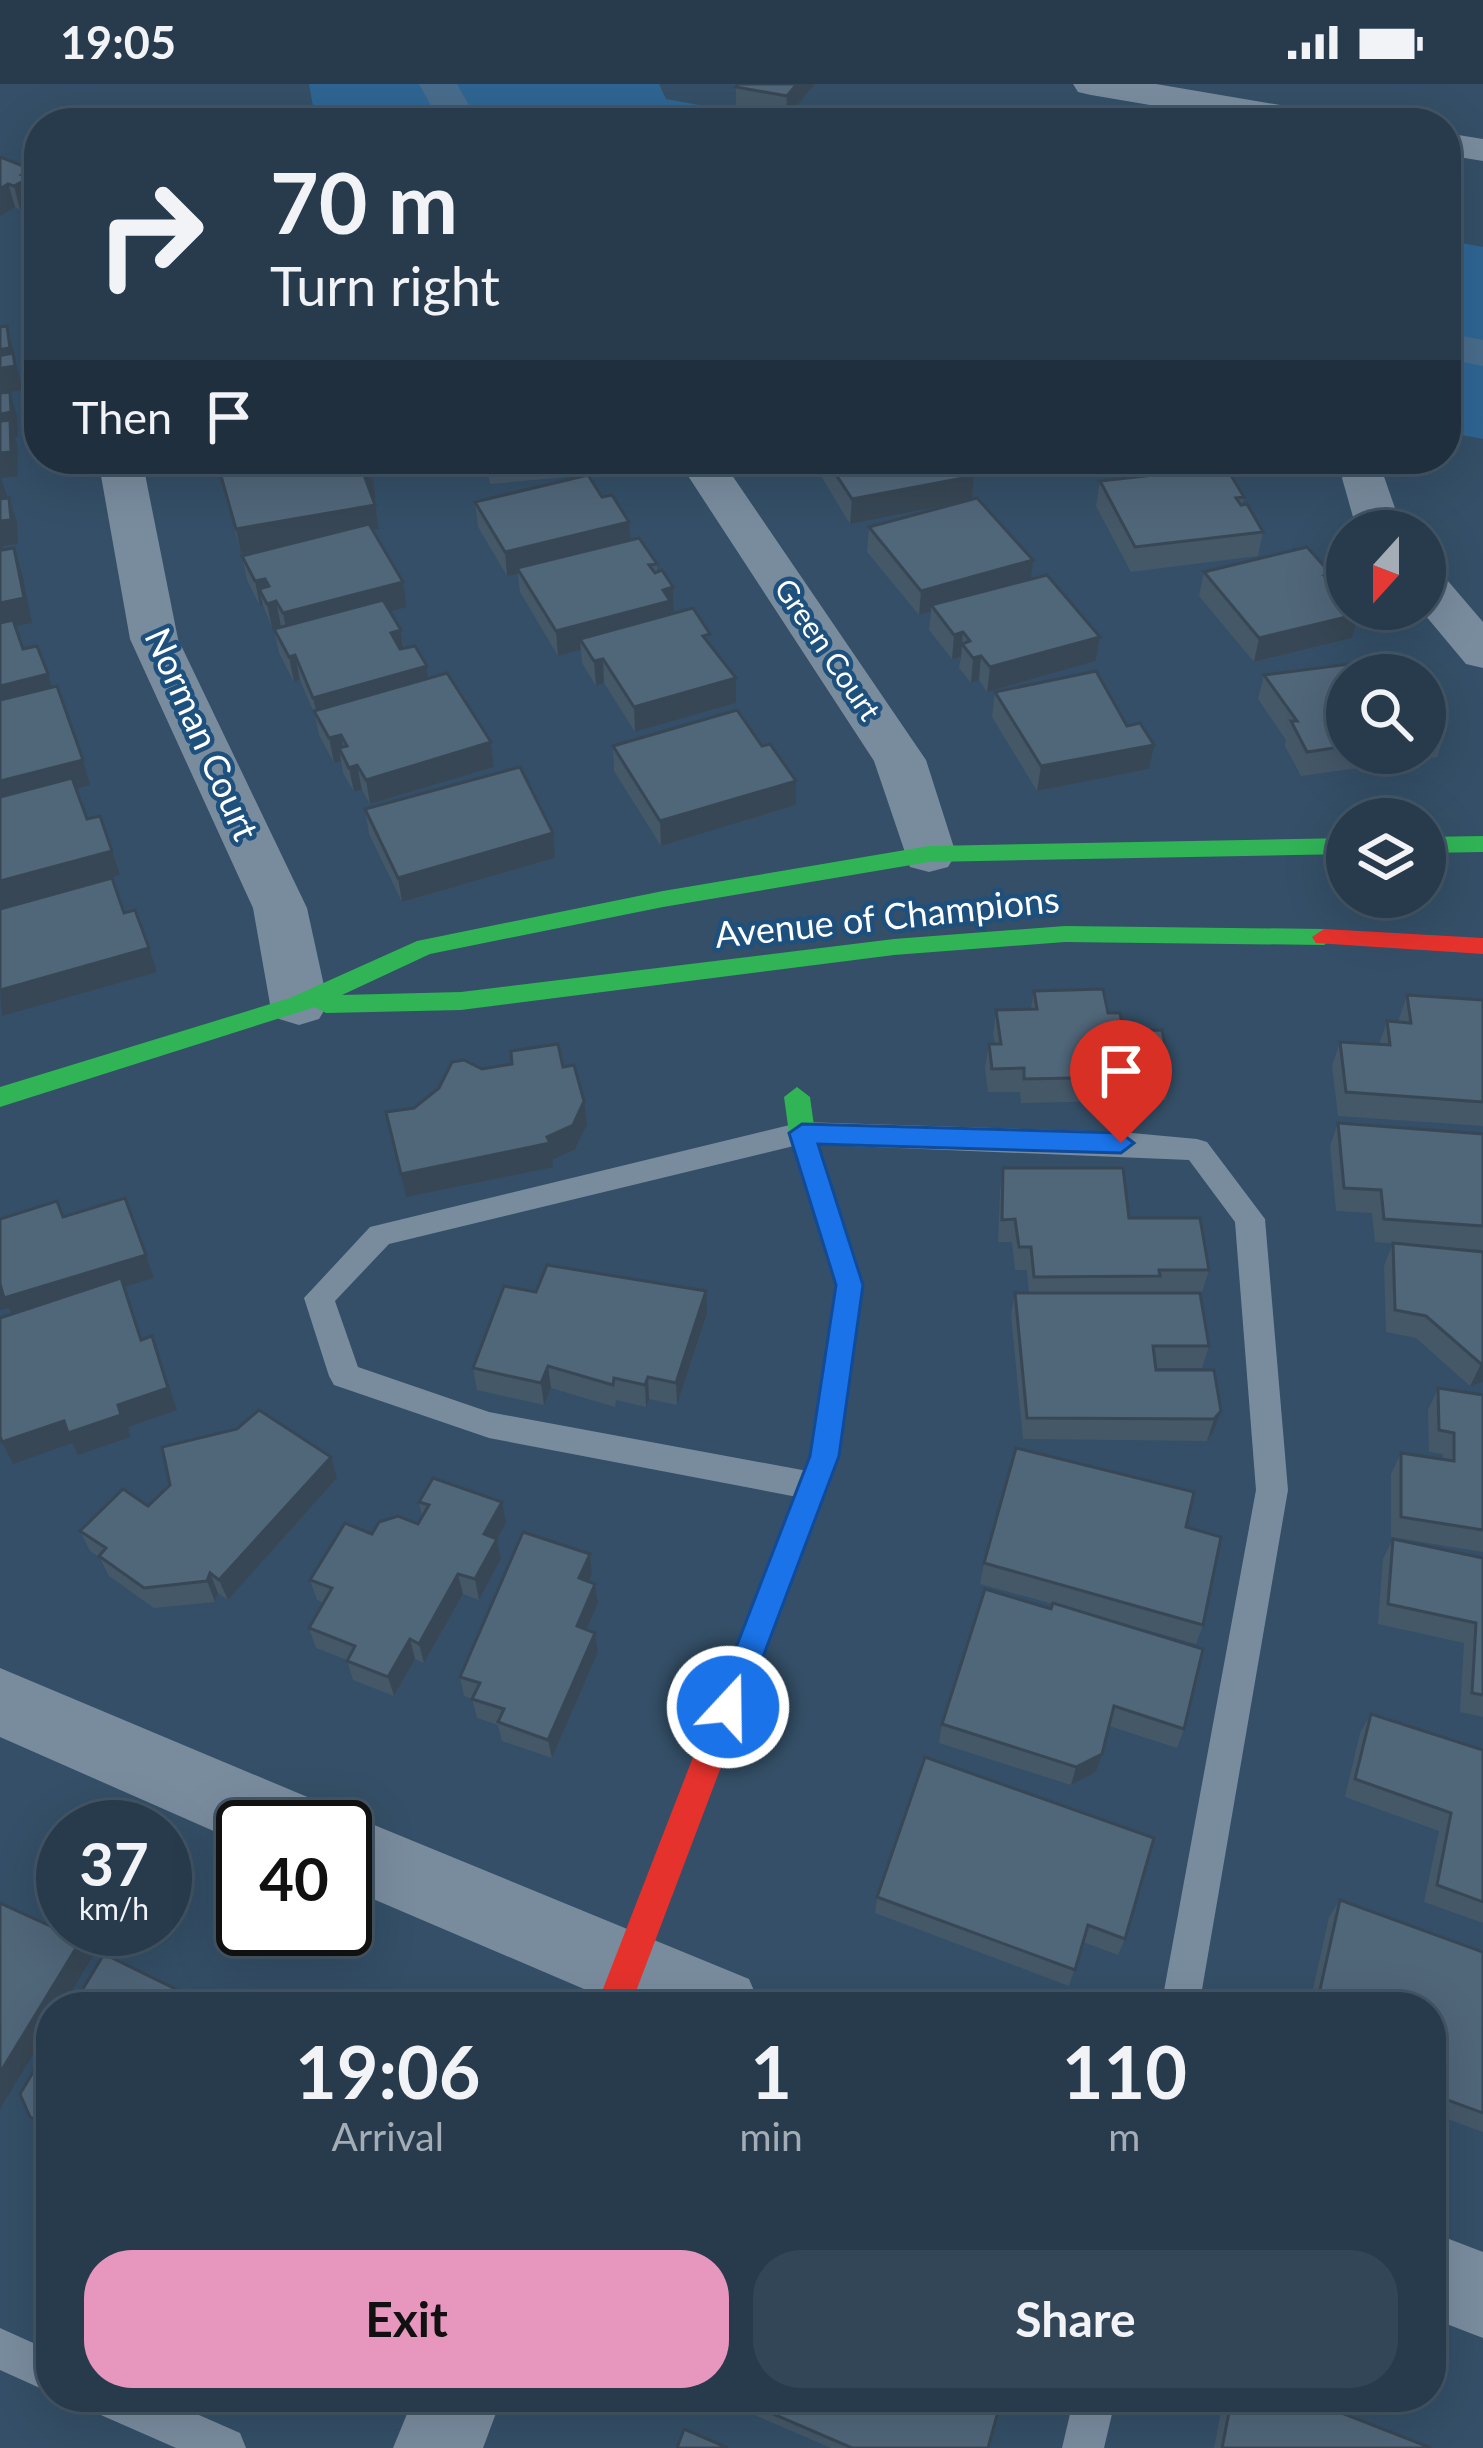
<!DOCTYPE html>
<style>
:root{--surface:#273b4d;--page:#334657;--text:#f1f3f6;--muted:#a4adb6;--line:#435565;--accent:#e797bd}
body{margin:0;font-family:Lato,sans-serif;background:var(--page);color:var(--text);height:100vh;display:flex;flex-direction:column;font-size:45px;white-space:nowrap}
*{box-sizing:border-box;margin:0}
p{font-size:39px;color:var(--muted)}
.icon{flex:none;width:66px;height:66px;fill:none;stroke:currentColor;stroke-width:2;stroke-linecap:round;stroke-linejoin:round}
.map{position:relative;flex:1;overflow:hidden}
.drawer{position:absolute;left:36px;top:1908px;width:1410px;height:420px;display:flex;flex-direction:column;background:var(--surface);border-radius:48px;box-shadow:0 12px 48px #0002,0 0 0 3px var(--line)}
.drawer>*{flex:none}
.top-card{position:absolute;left:24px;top:24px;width:1437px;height:366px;border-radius:48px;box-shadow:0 12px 48px #0002,0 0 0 3px var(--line);background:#273b4d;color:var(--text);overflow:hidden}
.needle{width:78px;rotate:201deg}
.fabs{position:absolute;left:1326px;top:426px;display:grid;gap:24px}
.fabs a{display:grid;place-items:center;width:120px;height:120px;border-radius:50%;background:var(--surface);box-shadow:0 12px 48px #0002,0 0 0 3px var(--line);font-size:60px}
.speed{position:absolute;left:36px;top:1716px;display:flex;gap:24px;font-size:60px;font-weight:700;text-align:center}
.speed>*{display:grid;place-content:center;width:156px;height:156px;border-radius:50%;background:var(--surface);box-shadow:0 12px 48px #0002,0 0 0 3px var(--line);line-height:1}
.speed small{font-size:30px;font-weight:400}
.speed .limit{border:6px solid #111;border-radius:18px;background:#fff;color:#111}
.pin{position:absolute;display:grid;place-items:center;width:102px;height:102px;color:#fff;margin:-123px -51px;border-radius:50% 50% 50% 0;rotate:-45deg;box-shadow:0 0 12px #0007}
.pin .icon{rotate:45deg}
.me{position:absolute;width:132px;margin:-66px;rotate:21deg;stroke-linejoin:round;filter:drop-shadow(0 0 9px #0008)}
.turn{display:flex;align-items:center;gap:42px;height:252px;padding:0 48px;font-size:54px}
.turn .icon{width:156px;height:156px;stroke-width:2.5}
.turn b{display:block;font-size:84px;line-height:102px}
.then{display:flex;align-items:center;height:114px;padding:0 48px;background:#0003;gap:24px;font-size:45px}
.eta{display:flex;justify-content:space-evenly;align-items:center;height:204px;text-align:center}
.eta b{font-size:72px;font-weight:700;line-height:84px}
.cta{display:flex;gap:24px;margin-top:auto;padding:24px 48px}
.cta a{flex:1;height:138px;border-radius:48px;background:var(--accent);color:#111;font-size:48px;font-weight:700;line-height:138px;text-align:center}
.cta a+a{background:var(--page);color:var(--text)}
.status{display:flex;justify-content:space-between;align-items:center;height:84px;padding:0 60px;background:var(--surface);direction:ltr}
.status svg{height:33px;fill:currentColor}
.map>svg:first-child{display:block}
.green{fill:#2f6593}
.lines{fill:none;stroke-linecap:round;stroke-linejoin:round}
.canal{fill:#486c8c;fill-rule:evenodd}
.lane{fill:#798c9e;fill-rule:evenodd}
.street{fill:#798c9e;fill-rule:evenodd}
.fast{fill:#30b455;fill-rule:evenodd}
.jam{fill:#e5322d;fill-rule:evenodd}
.wall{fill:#455868}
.shaded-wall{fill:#384755}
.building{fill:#506679;stroke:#384755;stroke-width:3}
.route{fill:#1a73e8;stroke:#114b97;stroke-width:3}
.labels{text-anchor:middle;stroke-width:9;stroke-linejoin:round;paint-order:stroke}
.far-street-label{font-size:30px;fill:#fff;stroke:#1e507d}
.street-label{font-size:36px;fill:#fff;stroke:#1e507d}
</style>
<div class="status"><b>19:05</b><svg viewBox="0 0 49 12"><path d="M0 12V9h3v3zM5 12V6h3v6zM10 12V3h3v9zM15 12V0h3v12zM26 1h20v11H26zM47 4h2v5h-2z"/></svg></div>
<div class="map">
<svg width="1483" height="2364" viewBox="0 0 1483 2364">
<rect width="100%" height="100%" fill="#344f67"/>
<g class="green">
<path d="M309,0H659L666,15L799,39H316Z"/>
<path d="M1446,156L1483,163V355L1446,348Z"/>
</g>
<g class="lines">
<g class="canal">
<path d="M419,0H457L479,39H441Z"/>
<path d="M1446,249L1483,256V282L1446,275Z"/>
</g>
<g class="lane">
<path d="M802,1038L1121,1048L1197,1055L1207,1058L1265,1135L1288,1406L1199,1923H1161L1256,1406L1235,1138L1189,1076L802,1060L389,1160L335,1217L358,1283L489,1328L813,1388L824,1392L829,1402L824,1412L813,1416L489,1354L334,1301L329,1292L304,1214L370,1143Z"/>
<path d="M0,2244L51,2267V2309L0,2286Z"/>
<path d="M88,2313H158L240,2349L246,2364H176L94,2328Z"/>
<path d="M1074,2313H1116L1104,2364H1062Z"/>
</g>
<g class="street">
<path d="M1073,0H1156L1321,28L1334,31L1340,39H1256L1091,11L1078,8Z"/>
<path d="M1446,49L1483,55V77L1446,71Z"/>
<path d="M98,375H142L178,555L307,824L328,920L319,935L299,941L279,935L270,920L253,824L130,555Z"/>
<path d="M677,375H721L926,676L956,770L948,783L929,788L910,783L874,677Z"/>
<path d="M1365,380L1381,384L1403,447H1357L1342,394L1349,384Z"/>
<path d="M1425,486L1442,490L1483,538V584L1466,580L1420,525H1425Z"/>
<path d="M0,1584L317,1717L325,1737L345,1729L749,1895L761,1923H626L345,1803V1743H243V1760L0,1653Z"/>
<path d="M1431,2148L1483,2168V2254L1431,2234Z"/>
<path d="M414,2313H502L483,2364H393Z"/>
</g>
<g class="fast">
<path d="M1483,752V768L1425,769V753Z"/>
<path d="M1347,754V770L929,778L663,823L430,870L342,911L461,908L894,855L1065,842L1324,845L1336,853L1324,861L1065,858L894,871L461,926L326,929L315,923L0,1023V1003L290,914L417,857L663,807L929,762Z"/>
<path d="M797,1003L810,1013L815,1049L864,1201L838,1372L798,1480L794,1489L783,1493L772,1489L768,1480L810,1372L836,1201L789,1049L784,1013Z"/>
</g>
<g class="jam">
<path d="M1324,845L1483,854V870L1316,859L1312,853Z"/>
<path d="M783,1467L794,1471L798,1480L630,1923H596L768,1480L772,1471Z"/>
</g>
</g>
<g class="wall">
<path d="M738,0H815L786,35L736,26V3Z"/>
<path d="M0,73L33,86L39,109L34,112L36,117L20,126L15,123Z"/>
<path d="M485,375H588L589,391L490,400Z"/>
<path d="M822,375H962L974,392L972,415L1031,495L1100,553L1096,577L987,608L979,596L971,599L959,584L961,573L952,575L929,546L931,528L919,531L867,468L869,443L961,418L850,440L821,392Z"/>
<path d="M372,390L376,414L373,415L379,445L373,446L403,498L407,523L390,527L401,546L404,564L427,582L429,594L491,658L494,683L370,720L362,706L354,708L343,689L341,677L334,679L319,651L315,631L300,596L294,598L279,569L274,545L281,543L272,544L263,521L260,522L247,496L242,472L269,465L241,470L221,392Z"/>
<path d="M1100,397L1244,413L1242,421L1263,448L1258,472L1131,488L1096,422Z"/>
<path d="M602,413L629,438L630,456L657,480V488L673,503L674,528L671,530L711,562L736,619L635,648L604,599L596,602L582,579L581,566L558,572L520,508L518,490L507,492L478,443L475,418Z"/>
<path d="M1204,488L1332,491L1330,496L1352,554L1254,578L1199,512Z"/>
<path d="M1264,591H1347V669H1425V618L1445,649L1437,673L1301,692L1285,662L1286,656L1258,615Z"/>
<path d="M995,608L1127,642L1149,685L1037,707L992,633Z"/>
<path d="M613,662L796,697V721L661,762L614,687Z"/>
<path d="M365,725L555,774L402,818L369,750Z"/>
<path d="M1034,907L1108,929L1123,947L1171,992L1166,1016L1021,1019L1020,1008H988L985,984L989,960H995L993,950L996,926L1031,925Z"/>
<path d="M1407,911L1483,916V1042L1338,1032L1332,982L1340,958L1379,961L1387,937L1398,938Z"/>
<path d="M1338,1039L1483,1050V1166L1375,1158L1372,1129L1336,1127L1330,1062Z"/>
<path d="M1003,1084L1129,1134L1209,1186L1202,1208L1155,1209L1209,1262L1202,1284H1156L1221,1327L1213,1349L1207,1357L1023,1355L1011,1231L1015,1209H1029L1027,1186H1015L1012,1158H998L1000,1107Z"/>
<path d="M1393,1159L1483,1168V1298L1470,1302L1416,1254L1386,1248L1384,1182Z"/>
<path d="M536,1208L707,1229L677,1321L649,1315L646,1323L616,1316L615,1323L551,1304L544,1321L477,1306L473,1284Z"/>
<path d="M1438,1304L1483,1311V1468L1391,1453V1390L1401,1369L1443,1375V1370L1429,1368L1428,1326Z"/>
<path d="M337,1394L228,1516L218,1509L215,1518L154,1524L109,1492L100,1474L90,1467L80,1447L148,1422Z"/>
<path d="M419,1418L506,1439L497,1455L501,1475L479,1516L463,1510L424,1579L415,1575L394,1612L353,1596L347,1576L316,1564L309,1544L324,1519L317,1516L310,1496L372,1450L418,1440L422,1432Z"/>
<path d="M1186,1443L1203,1541L1196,1560L1100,1533L1184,1645L1177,1664L1109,1642L1096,1688L1071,1701L939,1659L942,1640L1051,1525L1053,1520L980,1500L984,1479Z"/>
<path d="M1393,1455L1483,1474V1633L1460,1628L1464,1559L1378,1540L1383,1475Z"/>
<path d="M592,1490L589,1498L598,1520L587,1545L598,1568L552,1674L502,1657L498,1641L477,1634L472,1615L464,1612L460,1593Z"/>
<path d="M1371,1630L1483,1666V1839L1424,1818L1439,1747L1345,1713L1360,1649Z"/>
<path d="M925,1673L1125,1855L1118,1871L1083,1858L1069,1902L875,1829L877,1813Z"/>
<path d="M1340,1816L1483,1868V2048L1431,2029V1923H1309L1329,1833Z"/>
<path d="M51,1958V2050L43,2046L30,2033Z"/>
<path d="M713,2313H1002L988,2364H831Z"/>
<path d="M1224,2313H1301L1431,2364H1214Z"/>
</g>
<g class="shaded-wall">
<path d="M797,0H815L786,35L787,12Z"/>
<path d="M33,86L39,109L34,112L36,117L20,126L14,102L22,91Z"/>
<path d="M8,100L15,123L0,132V105Z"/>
<path d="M7,242L23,306L9,308L0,321V295Z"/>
<path d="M10,308L17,332L18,353H15L17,360L18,392L1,394L7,412L8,436L9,414L17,438L18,460L2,462L7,477L0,463V369L2,330Z"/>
<path d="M225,375H336L229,395Z"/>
<path d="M372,390L376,414L368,416L364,391Z"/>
<path d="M974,392L972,416L850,440L852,415Z"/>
<path d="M375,421L379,445L241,470L236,445Z"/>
<path d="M629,438L631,462L517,484L518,490L507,492L505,468Z"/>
<path d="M14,464L22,489L32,539L0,545V519Z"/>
<path d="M1033,476L1030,501L931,521V528L919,531L921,507Z"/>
<path d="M265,495L270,519L276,517L281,542L272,544L267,520L259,505L263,521L260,522L255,497Z"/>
<path d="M403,498L407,523L288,554L283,529Z"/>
<path d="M673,503L674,528H671V542L580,555L581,566L558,572L556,547Z"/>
<path d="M1359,530L1352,554L1254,578L1259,554Z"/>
<path d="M401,546L404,570L391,549Z"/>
<path d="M963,548L961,573L952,575L954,551Z"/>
<path d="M1100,553L1096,577L987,608L990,583Z"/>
<path d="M295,571L300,596L294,598L289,573Z"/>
<path d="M981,572L979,596L971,599L973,574Z"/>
<path d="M603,575L604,599L596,602L594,577Z"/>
<path d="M427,582L430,607L317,631L313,614Z"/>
<path d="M48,590L56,615L0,629V602Z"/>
<path d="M736,594V619L635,648L634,623Z"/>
<path d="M341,651L346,676L339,664L341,677L334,679L329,654Z"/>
<path d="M491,658L494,683L370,720L366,696Z"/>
<path d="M1154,661L1149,685L1037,707L1041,682Z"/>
<path d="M83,676L90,701L0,724V697Z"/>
<path d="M357,681L362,706L354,708L349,684Z"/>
<path d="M796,697V721L661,762L660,737Z"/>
<path d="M553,749L555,774L402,818L398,794Z"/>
<path d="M112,767L120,791L0,824V797Z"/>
<path d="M149,864L157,888L2,932L0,906Z"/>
<path d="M584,1017L587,1041L575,1065L552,1076L553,1083L406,1113L401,1090Z"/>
<path d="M125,1114L154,1194L124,1203L150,1278L15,1236L9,1224L0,1226V1200Z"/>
<path d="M706,1207L707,1229L677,1321L676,1299Z"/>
<path d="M152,1252L177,1326L128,1343L130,1353L78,1371L72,1359L13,1380L2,1358L64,1337L118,1321Z"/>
<path d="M1481,1280H1483V1298L1470,1302Z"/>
<path d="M548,1282L551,1304L544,1321L541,1299Z"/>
<path d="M648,1293L649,1315L646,1323L645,1301Z"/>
<path d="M1221,1327L1213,1349L1207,1357L1214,1335Z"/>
<path d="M331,1373L337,1394L228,1516L219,1496Z"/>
<path d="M502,1418L506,1439L497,1455L501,1475L479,1516L475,1495L484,1450Z"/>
<path d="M590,1470L592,1490L581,1515L579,1494Z"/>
<path d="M210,1489L218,1509L215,1518L207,1497Z"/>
<path d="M458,1490L463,1510L424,1579L419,1560Z"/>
<path d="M595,1500L598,1520L579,1562L577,1542Z"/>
<path d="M595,1549L598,1568L552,1674L548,1656Z"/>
<path d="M410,1555L415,1575L394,1612L388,1593Z"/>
<path d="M1102,1670L1096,1688L1071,1701L1076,1683Z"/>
<path d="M81,1856L93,1872L62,1923H51V1941L0,2025V1989Z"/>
</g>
<g class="building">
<path d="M738,0H797L787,12L736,3Z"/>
<path d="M0,73L33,86L22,91L29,94L14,102L8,100L0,105Z"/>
<path d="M7,242L10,264L3,265V271L13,269L15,282L2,284L3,295H0V243Z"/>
<path d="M10,308L11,328L2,330V337L10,336L11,368L0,369V309Z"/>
<path d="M325,375H366L372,390L364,391L375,421L236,445L221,392Z"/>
<path d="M826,375H962L974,392L852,415Z"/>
<path d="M1226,383L1244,413L1236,414L1241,421L1247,420L1263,448L1135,463L1100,397Z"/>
<path d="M588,391L602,413L612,411L629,438L505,468L475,418Z"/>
<path d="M0,409V415L9,414L11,436L0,437Z"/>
<path d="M977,414L1033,476L921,507L869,443Z"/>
<path d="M369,440L403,498L283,529L276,517L267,520L259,505L269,502L265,495L255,497L242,472Z"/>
<path d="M639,454L657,480L649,481L655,489L662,486L673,503L663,506L670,517L556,547L517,484Z"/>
<path d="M0,456L2,466L14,464L24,514L0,519Z"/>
<path d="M1307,463L1332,491L1325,492L1347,509V525H1355L1359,530L1259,554L1204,488Z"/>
<path d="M1047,491L1100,553L990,583L981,572L973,574L962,560L970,557L963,548L954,551L931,521Z"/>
<path d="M383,516L401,546L391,549L400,565L415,562L427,582L313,614L295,571L289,573L274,545Z"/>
<path d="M693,524L710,550L703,552L736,594L634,623L603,575L594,577L580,555Z"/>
<path d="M13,536L23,565L37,562L48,590L0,602V539Z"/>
<path d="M1388,575L1398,591H1347V662L1307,668L1291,637H1297L1264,591Z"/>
<path d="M1096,587L1127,642L1140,639L1154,661L1041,682L995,608Z"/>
<path d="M447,589L491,658L366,696L357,681L349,684L339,664L347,662L341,651L329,654L314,627Z"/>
<path d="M57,602L83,676L0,697V616Z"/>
<path d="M1425,618L1445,649L1425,652Z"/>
<path d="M737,626L762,662L770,660L796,697L660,737L613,662Z"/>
<path d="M520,683L553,749L398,794L365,725Z"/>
<path d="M72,694L87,735L100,732L112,767L0,797V713Z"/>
<path d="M112,794L124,829L135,826L149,864L0,906V825Z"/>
<path d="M1103,905L1108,929H1120L1123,947L1162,946L1171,992L1024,995V984L992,985L989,960H1001L996,926L1037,925L1034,907Z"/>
<path d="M1407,911L1483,916V1018L1346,1008L1340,958L1390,961L1387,937L1411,939Z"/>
<path d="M558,960L563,983L574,981L584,1017L573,1041L547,1053L550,1059L401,1090L386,1028L414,1024L439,1004L452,978L464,976L482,985L512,980L511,967Z"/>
<path d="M1338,1039L1483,1050V1142L1384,1135L1381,1106L1344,1104Z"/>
<path d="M1003,1084H1123L1129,1134H1200L1209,1186H1159L1160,1192L1034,1193L1031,1163H1019L1015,1135L1002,1136Z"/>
<path d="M125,1114L146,1171L4,1214L0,1200V1135L57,1117L63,1133Z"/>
<path d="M1393,1159L1483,1168V1280H1481L1426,1232L1395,1226Z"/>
<path d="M547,1181L706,1207L676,1299L648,1293L645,1301L614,1294L613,1301L548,1282L541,1299L473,1284L504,1202L536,1208Z"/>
<path d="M121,1194L141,1256L152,1252L168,1304L118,1321L121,1331L68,1349L64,1337L2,1358L0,1352V1234Z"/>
<path d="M1015,1209H1200L1209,1262H1153L1156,1286H1214L1221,1327L1214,1335L1027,1334Z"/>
<path d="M1438,1304L1483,1311V1446L1401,1433V1369L1454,1377V1349L1439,1346Z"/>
<path d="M259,1326L331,1373L219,1496L210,1489L207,1497L144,1504L99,1472L106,1464L80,1447L123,1405L148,1422L170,1401L162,1363L237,1345Z"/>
<path d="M1016,1364L1194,1408L1186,1443L1221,1453L1203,1541L984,1479Z"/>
<path d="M433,1394L502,1418L484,1450L497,1455L475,1495L458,1490L419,1560L410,1555L388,1593L347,1577L355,1562L309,1544L332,1504L310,1496L345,1439L372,1450L379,1438L398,1432L418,1440L429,1421L419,1418Z"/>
<path d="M523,1448L590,1470L579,1494L595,1500L577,1542L595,1549L548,1656L498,1638L504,1625L472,1615L480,1599L460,1593Z"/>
<path d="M1393,1455L1483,1474V1611L1472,1609L1476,1539L1388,1520Z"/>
<path d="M985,1505L1051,1525L1053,1519L1203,1565L1184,1645L1114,1622L1102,1670L1076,1683L942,1640Z"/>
<path d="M1371,1630L1483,1666V1818L1437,1801L1451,1729L1355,1695Z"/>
<path d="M925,1673L1154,1754L1125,1855L1088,1841L1075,1886L877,1813Z"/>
<path d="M1340,1816L1483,1868V2029L1431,2010V1923H1327L1317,1919Z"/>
<path d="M0,1819L81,1856L0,1989Z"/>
<path d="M104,1870L212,1923H72Z"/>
<path d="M51,1958V2043L30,2033L20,2010Z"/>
<path d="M51,2126V2155L38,2149Z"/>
<path d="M734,2313H1002L988,2364H852Z"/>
<path d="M1232,2313H1301L1431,2364H1222Z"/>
<path d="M684,2345L728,2364H677Z"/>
</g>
<path class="route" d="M802,1040L1121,1049L1134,1059L1121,1069L818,1060L863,1201L839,1372L744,1623L740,1633L728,1637L717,1633L713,1623L810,1372L836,1201L789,1049Z"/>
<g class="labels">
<g class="far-street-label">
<text transform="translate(827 566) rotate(56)" y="10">Green Court</text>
</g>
<g class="street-label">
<text transform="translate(202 650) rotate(66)" y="13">Norman Court</text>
<text transform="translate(887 833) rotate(-6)" y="13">Avenue of Champions</text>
</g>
</g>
</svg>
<div class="fabs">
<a><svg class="needle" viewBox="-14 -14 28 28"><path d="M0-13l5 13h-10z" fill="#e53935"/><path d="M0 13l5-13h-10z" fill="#a4adb6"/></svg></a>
<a><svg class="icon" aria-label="search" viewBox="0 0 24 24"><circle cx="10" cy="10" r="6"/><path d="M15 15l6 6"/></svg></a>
<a><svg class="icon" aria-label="layers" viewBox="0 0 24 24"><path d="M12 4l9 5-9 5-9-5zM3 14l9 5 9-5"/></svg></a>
</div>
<div class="speed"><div>37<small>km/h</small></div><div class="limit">40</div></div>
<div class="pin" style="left:1121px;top:1059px;background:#d93025"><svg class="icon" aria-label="arrive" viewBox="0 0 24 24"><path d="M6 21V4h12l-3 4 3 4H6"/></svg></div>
<svg class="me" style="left:728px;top:1623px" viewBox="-20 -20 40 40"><circle r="17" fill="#1a73e8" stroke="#fff" stroke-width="3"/><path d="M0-11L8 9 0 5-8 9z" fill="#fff"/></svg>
<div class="top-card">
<div class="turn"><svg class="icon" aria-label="right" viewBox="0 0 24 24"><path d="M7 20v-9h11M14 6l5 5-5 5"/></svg><div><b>70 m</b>Turn right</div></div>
<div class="then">Then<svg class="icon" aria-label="arrive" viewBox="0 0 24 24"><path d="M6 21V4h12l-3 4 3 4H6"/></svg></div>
</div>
<section class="drawer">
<div class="eta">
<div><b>19:06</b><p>Arrival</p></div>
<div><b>1</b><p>min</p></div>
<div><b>110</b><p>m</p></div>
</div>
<div class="cta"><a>Exit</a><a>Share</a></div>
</section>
</div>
